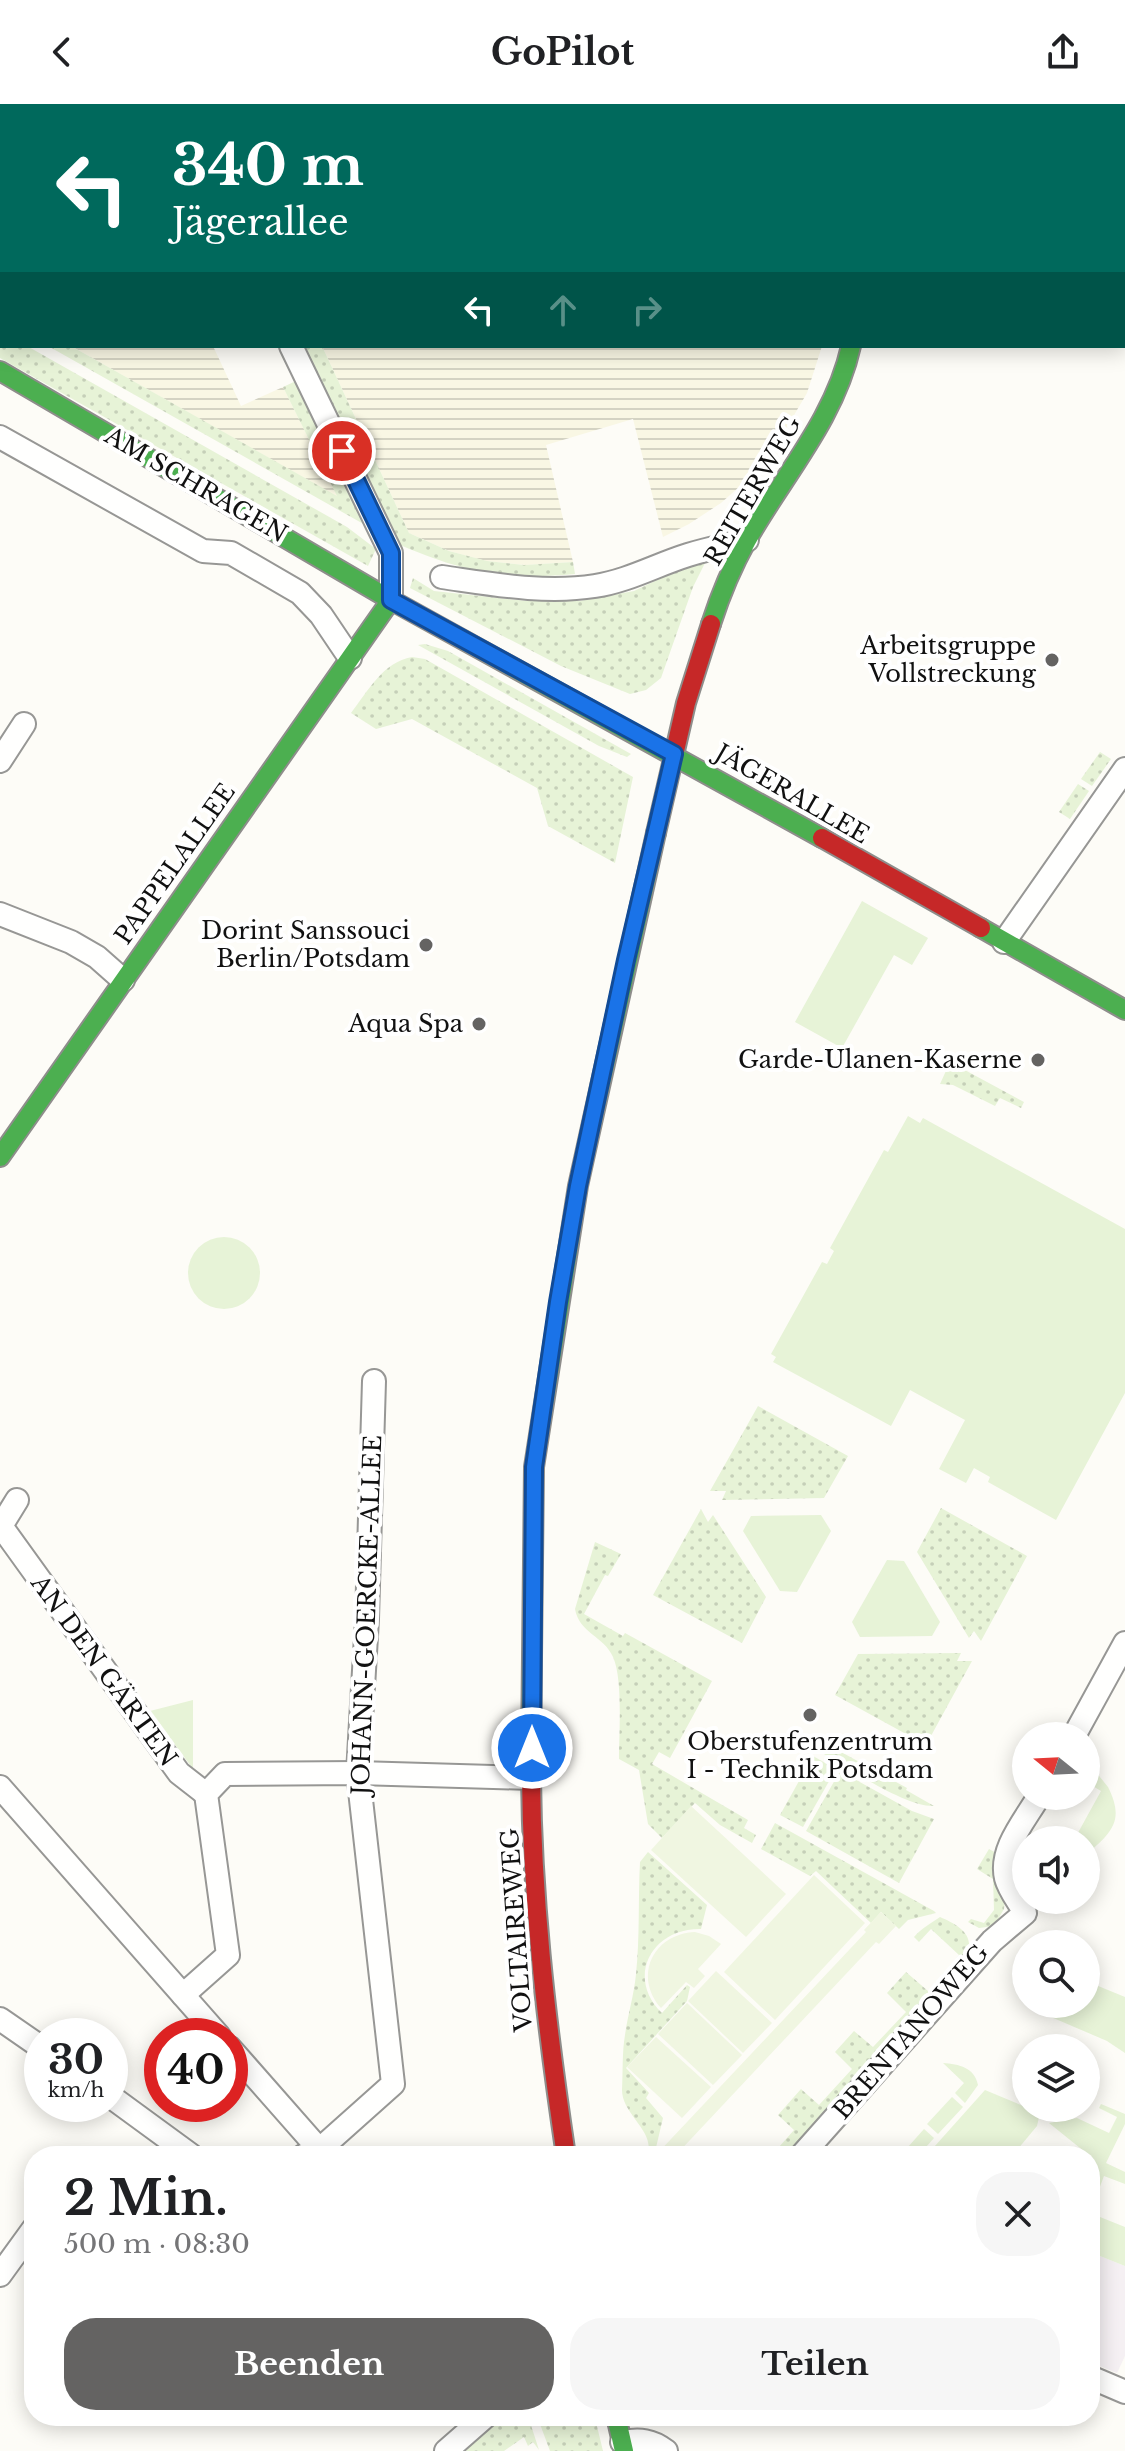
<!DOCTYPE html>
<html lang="de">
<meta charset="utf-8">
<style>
:root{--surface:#fff;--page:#f6f6f6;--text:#202124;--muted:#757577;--accent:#646362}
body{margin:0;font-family:"Libre Baskerville",serif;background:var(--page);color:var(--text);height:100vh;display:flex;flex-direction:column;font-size:30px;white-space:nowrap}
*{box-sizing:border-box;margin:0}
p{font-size:26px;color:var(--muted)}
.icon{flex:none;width:44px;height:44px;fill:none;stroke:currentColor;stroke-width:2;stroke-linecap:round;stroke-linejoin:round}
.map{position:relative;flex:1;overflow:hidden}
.sheet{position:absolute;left:24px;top:2042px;width:1076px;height:280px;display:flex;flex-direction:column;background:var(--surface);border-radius:32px;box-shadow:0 4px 20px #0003}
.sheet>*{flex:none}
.hud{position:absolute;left:0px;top:0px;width:1126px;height:244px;box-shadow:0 4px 20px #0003;background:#00695c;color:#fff;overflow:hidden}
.needle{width:52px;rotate:288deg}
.fabs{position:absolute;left:1012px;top:1618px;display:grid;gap:16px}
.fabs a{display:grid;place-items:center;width:88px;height:88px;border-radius:50%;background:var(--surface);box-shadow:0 4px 20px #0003;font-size:40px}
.speed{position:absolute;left:24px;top:1914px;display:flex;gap:16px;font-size:40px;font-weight:700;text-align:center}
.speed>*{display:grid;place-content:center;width:104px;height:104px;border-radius:50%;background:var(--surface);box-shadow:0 4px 20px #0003;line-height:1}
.speed small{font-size:20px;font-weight:400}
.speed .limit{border:12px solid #d22;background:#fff;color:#111}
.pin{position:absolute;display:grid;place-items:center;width:68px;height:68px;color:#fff;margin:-34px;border:4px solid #fff;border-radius:50%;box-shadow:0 2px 8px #0007}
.me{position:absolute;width:88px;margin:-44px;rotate:0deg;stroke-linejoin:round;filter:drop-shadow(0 0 6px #0008)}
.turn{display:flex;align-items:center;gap:28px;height:168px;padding:0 40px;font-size:36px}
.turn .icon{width:104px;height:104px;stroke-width:2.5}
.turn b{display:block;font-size:56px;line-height:68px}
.lanes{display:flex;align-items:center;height:76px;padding:0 40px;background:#0003;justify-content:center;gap:40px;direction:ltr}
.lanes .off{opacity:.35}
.round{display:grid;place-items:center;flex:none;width:84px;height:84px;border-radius:32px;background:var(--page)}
.overview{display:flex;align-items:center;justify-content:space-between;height:136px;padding:0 40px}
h1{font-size:48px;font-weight:700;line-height:60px}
.primary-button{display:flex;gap:16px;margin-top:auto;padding:16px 40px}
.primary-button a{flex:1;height:92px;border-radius:32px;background:var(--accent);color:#fff;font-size:32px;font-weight:700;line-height:92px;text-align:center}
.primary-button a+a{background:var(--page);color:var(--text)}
header{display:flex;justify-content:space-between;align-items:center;height:104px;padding:0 40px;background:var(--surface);font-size:36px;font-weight:700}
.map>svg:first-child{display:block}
.industrial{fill:#f5f0f3}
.farmland{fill:url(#farmland-rules)}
.grass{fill:url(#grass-dots)}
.park{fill:#e7f3d7}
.pitch{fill:#f0f6e1}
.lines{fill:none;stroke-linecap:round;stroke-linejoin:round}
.street-casing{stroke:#979795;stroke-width:26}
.fast-casing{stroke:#8e8d8b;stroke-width:22}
.jam-casing{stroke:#8e8d8b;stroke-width:22}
.street{stroke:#fffffe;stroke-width:22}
.fast{stroke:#4caf50;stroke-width:18}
.jam{stroke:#c62828;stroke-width:18}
.route-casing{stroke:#114b97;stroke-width:20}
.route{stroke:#1a73e8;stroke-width:14}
.poi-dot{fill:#646362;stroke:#fff;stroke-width:3}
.labels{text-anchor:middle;stroke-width:8;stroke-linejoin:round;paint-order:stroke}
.street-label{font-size:24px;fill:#111;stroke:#fff}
.poi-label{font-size:24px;fill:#111;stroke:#fff;text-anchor:end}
</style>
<header><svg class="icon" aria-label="back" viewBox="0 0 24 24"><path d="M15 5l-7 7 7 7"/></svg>GoPilot<svg class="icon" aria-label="share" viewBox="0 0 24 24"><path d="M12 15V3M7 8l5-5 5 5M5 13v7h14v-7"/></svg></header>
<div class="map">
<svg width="1125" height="2347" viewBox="0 0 1125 2347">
<defs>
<pattern id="farmland-rules" width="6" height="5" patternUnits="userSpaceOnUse" patternTransform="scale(2)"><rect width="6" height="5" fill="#f9f7e4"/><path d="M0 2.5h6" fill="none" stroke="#d4d3c3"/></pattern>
<pattern id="grass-dots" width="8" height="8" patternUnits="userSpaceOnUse" patternTransform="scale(2)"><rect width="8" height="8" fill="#e7f3d7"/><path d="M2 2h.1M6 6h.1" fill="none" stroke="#c5cfb8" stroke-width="1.8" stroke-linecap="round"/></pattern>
</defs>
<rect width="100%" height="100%" fill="#fdfcf7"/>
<path class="industrial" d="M1090,2148L1125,2162V2252L1117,2269L1090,2258Z"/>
<g class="farmland">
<path d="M0,0L149,2H2V203Z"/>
<path d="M207,0H398L399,2H208Z"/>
<path d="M534,0H777L779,2H534Z"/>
<path d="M71,242H213L241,302L283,283L338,393Z"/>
<path d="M322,242H822L807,289L773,347L748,375L721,399L689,420L663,433L633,315L546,341L573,458L525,461L486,457L449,447L409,429Z"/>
</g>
<g class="grass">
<path d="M0,227L2,242H27L347,423L376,445L368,462L0,254Z"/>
<path d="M48,242H71L337,392L283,283L298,276L367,422Z"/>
<path d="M303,242H322L409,429L449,447L487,457L524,461L573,458L575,470C500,477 461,467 393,438Z"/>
<path d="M707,455L693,483L661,574L646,586L630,590L561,562L410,484L413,474L434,487L527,497H579L634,487L682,464Z"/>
<path d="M425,540L448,547L631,650L627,653L599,642L418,541Z"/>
<path d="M412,553L425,555L633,673L615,759L548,722L537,684L412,615L376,625L351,609C368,587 383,558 412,553Z"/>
<path d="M1100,648L1111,655L1092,682L1081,675Z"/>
<path d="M1078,680L1089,687L1070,715L1059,708Z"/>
<path d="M950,958L1024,998L1021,1004L1000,994L995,1002L953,981L940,980Z"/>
<path d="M758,1302L848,1352L824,1394L722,1396L726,1387H710Z"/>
<path d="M941,1404L1027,1452L981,1537L974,1527L969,1534L917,1448Z"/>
<path d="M701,1405L708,1418L713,1411L766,1493L742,1539L653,1491Z"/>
<path d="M595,1438L621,1450L608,1472L605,1471L584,1510L623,1532L625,1529L712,1577L670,1654L659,1648L652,1660L748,1716L744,1724L756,1731L752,1739L720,1721L695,1699L662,1734L648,1720L639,1666L619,1655C619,1629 623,1575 613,1553C604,1532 579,1529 575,1505Z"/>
<path d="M961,1549L957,1557H972L926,1641L835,1591L858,1550Z"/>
<path d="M821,1637L907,1684L906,1686L934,1702C904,1703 844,1661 817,1646Z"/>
<path d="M813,1652L836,1665L803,1723L780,1711Z"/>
<path d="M840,1667L912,1707L934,1715L899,1779L806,1727Z"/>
<path d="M775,1719L934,1807L936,1809L908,1816L899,1825L881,1808L871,1819L816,1767L810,1772L761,1745Z"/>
<path d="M989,1745L998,1750L1005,1795L1004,1805L994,1822L979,1824L968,1818L971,1815L984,1819L994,1806L993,1775L977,1765Z"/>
<path d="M648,1748L707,1801L701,1825C652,1824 625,1873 662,1909L687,1881L690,1883L687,1897L626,1964L649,1989L646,1994L663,2014L654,2052H647C657,2028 622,2011 622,1986C623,1968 622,1948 625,1931C628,1910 634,1891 636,1870C640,1833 638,1795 640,1758Z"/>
<path d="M940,1813C956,1820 974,1829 968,1849L792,2052H771L794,2026L778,2011L801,1985L819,2001L852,1965L835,1948L854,1927L873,1943L906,1908L887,1889L906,1868L928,1887L959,1851L931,1825L919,1838L914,1833C922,1824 930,1820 940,1813Z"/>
<path d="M505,2312H528L539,2346L533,2338L528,2342L524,2333L504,2347H464Z"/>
<path d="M537,2312H598L595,2314L603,2347H550Z"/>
</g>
<g class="park">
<path d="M862,797L928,834L912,861L894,851L842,944L795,918Z"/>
<path d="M908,1012L920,1019L923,1014L1125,1125V1289L1056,1416L988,1378L990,1373L974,1364L966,1379L939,1365L965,1316L910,1286L891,1322L773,1258L776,1253L771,1250L822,1158L827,1160L834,1147L830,1144L884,1046L888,1048Z"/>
<circle cx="224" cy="1169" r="36"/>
<path d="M821,1411L831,1427L797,1488L780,1487L743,1427L751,1412Z"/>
<path d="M887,1456L904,1457L940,1518L932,1532L860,1533L852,1518Z"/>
<path d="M193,1596V1665L150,1607Z"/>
<path d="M1086,1659C1095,1665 1101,1675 1108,1683C1125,1717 1112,1728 1086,1751V1736H1074L1101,1687L1086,1678Z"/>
<path d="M1086,1877L1125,1893V1949L1107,1937L1037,1907L1040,1900H1086Z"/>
<path d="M943,1959C959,1960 975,1964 978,1981L965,1999L955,1989L964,1979Z"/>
<path d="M985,1986L1040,2009L1037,2022L1012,2052H926Z"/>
<path d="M952,1993L963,2003L938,2030L927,2020Z"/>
<path d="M1101,2000L1125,2010V2020L1106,2059L1125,2068V2080L1104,2072L1090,2109L1125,2123V2162L1090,2148V2052L1049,2019L1077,2014L1109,2029L1117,2013L1099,2004Z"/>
<path d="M924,2025L934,2034L918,2052H900Z"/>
</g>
<g class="pitch">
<path d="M691,1702L786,1790L746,1833L651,1746Z"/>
<path d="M814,1771L865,1819L775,1916L724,1868Z"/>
<path d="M881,1808L896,1822L879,1840L876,1838L675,2052H655L866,1828L864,1826Z"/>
<path d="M695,1828L709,1832L721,1840L698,1865L705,1872L694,1884L686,1878L661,1904C633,1872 653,1830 695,1828Z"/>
<path d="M716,1867L772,1919L743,1949L688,1897Z"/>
<path d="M687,1899L742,1951L713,1981L658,1930Z"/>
<path d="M656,1933L711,1983L682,2014L627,1963Z"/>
</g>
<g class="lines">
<g class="street-casing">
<g id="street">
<path d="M175,0L176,2"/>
<path d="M291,242L391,449V496"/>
<path d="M0,333L203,447L231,449L300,489L321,511L350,554"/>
<path d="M442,473C492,480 545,490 595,482C628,477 656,461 688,451C707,445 728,441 747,436"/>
<path d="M0,657L24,620"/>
<path d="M0,810L71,838L97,853L123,876"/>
<path d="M1004,838L1125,665"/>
<path d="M17,1396L1,1422L179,1669L206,1690"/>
<path d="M1074,1632L1125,1539"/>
<path d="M0,1683L219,1932"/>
<path d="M183,1891L228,1851L206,1690L225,1670L358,1669L531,1674"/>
<path d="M0,1915L42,1944"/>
<path d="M230,1944L325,2052"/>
<path d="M110,1992L192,2052"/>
<path d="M303,2052L319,2046L393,1980L358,1669L367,1515L374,1277"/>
<path d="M801,2052L992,1837L1025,1809C1019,1798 1009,1786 1006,1774C999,1745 1026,1715 1039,1692"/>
<path d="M0,2171L34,2124"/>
<path d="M1090,2273L1125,2288"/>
<path d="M622,2338C640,2335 652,2336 666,2347"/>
<path d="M446,2347L486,2312"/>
</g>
</g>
<g class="fast-casing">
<g id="fast">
<path d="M805,0L806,2"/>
<path d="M0,267L391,496L822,734"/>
<path d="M711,520C720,492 733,461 747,436C783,372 835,315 851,242"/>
<path d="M981,824L1125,906"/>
<path d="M0,1053L391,496"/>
<path d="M531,1648L534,1363L578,1082L656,729"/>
<path d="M616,2312L624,2347"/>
</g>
</g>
<g class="jam-casing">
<g id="jam">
<path d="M656,729L686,599L711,520"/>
<path d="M822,734L981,824"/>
<path d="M531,1648C530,1784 546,1918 566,2052"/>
</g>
</g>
<use href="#street" class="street"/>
<use href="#fast" class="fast"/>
<use href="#jam" class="jam"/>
</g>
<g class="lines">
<g class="route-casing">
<path id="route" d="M342,347L391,449V496L674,650L626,856L578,1082L558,1198L534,1363L532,1644"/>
</g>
<use href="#route" class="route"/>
</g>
<g class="poi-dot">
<circle cx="1052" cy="556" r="8"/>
<circle cx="426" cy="841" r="8"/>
<circle cx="479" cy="920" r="8"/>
<circle cx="1038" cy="956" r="8"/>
<circle cx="810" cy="1611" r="8"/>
</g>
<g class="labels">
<g class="street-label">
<text transform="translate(196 381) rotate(30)" y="8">AM SCHRAGEN</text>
<text transform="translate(753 387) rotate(-60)" y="8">REITERWEG</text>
<text transform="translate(792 690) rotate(30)" y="8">JÄGERALLEE</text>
<text transform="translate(175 760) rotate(-55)" y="8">PAPPELALLEE</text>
<text transform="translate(367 1511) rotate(-88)" y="8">JOHANN-GOERCKE-ALLEE</text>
<text transform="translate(104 1567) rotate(54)" y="8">AN DEN GÄRTEN</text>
<text transform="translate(517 1826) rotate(-94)" y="8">VOLTAIREWEG</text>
<text transform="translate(911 1928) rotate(-49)" y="8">BRENTANOWEG</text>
</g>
<g class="poi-label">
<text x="1036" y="550">Arbeitsgruppe<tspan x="1036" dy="28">Vollstreckung</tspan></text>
<text x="410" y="835">Dorint Sanssouci<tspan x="410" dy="28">Berlin/Potsdam</tspan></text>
<text x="463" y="928">Aqua Spa</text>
<text x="1022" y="964">Garde-Ulanen-Kaserne</text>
<text x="810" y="1646" text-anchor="middle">Oberstufenzentrum<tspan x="810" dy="28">I - Technik Potsdam</tspan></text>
</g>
</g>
</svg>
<div class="fabs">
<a><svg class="needle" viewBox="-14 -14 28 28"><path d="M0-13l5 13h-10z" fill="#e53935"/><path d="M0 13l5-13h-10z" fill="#757577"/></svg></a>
<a><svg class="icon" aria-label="sound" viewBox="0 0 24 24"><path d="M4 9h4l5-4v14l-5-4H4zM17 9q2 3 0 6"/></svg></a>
<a><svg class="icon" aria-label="search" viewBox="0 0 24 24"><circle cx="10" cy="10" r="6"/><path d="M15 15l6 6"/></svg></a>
<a><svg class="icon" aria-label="layers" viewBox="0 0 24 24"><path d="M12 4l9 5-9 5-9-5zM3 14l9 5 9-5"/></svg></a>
</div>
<div class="speed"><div>30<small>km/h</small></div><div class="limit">40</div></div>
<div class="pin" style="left:342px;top:347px;background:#d93025"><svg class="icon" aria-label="arrive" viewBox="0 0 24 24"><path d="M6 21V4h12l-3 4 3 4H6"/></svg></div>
<svg class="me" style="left:532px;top:1644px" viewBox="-20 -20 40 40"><circle r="17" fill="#1a73e8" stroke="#fff" stroke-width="3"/><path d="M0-11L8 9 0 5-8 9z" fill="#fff"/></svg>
<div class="hud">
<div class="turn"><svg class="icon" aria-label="left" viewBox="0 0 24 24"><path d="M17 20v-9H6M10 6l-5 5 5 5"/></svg><div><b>340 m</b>Jägerallee</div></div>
<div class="lanes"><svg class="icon" aria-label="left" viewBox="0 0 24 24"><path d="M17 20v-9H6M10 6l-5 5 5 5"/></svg><svg class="icon off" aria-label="ahead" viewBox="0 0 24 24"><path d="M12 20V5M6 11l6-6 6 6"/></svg><svg class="icon off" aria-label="right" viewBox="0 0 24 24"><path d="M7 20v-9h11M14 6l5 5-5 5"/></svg></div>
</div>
<section class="sheet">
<div class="overview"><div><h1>2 Min.</h1><p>500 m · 08:30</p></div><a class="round"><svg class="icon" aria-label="close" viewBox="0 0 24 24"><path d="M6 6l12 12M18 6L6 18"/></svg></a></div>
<div class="primary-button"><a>Beenden</a><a>Teilen</a></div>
</section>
</div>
